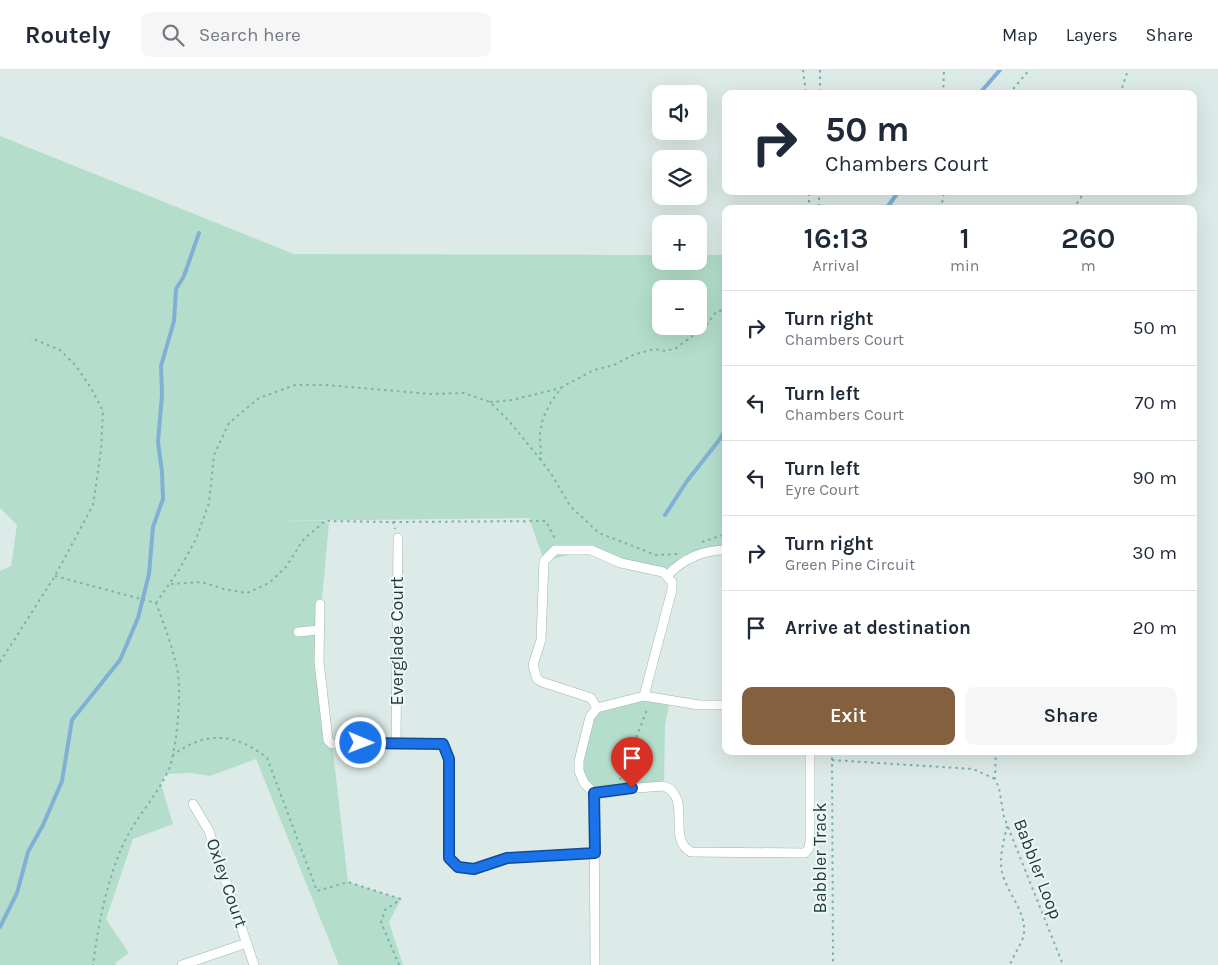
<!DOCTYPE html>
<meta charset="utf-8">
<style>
:root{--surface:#fff;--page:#f6f6f7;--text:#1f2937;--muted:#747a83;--line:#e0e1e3;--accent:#83613f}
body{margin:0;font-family:Karla,sans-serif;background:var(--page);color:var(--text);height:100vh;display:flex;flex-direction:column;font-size:19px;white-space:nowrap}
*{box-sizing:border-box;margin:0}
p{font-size:16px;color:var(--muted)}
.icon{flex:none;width:28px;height:28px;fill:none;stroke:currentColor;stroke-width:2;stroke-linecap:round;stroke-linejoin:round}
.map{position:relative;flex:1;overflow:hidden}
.details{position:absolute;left:722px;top:135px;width:475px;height:550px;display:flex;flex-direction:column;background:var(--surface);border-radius:10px;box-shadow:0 5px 20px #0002}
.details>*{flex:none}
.top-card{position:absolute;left:722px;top:20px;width:475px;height:105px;border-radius:10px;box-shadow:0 5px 20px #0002;background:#fff;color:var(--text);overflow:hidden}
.fabs{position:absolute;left:652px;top:15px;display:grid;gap:10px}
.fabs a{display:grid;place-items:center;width:55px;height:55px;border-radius:10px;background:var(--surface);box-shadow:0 5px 20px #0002;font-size:25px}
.pin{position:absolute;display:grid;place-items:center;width:42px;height:42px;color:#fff;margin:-51px -21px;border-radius:50% 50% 50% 0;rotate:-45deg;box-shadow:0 0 5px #0007}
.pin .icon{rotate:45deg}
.me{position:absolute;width:55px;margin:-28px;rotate:91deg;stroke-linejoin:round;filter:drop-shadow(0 0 4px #0008)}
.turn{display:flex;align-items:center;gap:18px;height:105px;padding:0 20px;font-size:22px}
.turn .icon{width:65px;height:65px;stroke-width:2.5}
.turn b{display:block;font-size:35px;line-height:42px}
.eta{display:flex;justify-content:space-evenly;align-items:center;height:85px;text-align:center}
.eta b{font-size:30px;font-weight:600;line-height:35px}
.button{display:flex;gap:10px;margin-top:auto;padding:10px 20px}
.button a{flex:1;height:58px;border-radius:10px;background:var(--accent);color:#fff;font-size:20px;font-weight:600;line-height:58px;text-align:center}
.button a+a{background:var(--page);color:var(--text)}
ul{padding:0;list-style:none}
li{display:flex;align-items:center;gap:15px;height:75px;padding:0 20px;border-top:1px solid var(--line)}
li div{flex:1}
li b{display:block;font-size:19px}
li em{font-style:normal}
header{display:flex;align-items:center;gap:30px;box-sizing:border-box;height:70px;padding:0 25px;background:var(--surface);border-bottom:1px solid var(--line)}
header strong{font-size:24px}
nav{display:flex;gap:28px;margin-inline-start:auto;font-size:18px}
.search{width:350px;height:45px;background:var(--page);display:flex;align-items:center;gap:12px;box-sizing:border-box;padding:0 18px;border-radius:10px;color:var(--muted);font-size:19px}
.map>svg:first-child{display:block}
.green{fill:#b4decb;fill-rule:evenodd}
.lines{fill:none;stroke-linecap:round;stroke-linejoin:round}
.stream{stroke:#80b1d5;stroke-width:4}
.minor-casing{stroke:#a0b3b1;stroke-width:10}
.path{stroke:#7bb1ae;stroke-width:2;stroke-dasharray:2.5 4;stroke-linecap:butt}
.minor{stroke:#fff;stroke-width:9}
.route-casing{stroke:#114b97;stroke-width:12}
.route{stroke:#1a73e8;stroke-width:9}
.labels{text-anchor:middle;stroke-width:4;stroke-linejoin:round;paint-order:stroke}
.street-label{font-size:18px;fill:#1e3b3b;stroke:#eef7f5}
</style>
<header>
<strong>Routely</strong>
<div class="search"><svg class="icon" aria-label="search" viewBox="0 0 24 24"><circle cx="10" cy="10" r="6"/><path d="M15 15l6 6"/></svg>Search here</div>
<nav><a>Map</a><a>Layers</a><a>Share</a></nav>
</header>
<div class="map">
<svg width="1218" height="895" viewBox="0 0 1218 895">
<rect width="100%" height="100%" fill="#ddebe8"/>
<g class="green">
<path d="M0,66L294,184L661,185V191H699V185H726V480H712L663,502L591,480L544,491L529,448L275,451H325L329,454L319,560L348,812L401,829L389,852L403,895H339L256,689L210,706L192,703L166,704L161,714L173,754L133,769L106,849L129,883L115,893L117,895H0V501L11,496L17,455L0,438ZM661,219H699V256H661Z"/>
<path d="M627,630H670L665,655L664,716L594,723L579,701L590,647L597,638Z"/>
</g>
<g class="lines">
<g class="stream">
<path d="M979,24L1000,0"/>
<path d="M886,139L899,121"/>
<path d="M665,445L687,411L720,369L726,358"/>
<path d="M0,857L17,823L28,782L43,755L62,711L72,650L120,590L138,548L149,504L153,457L163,429L162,402L158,372L162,325L161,296L174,251L176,219L184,206L199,163"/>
</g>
<g class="minor-casing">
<g id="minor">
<path d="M668,505C684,488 703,480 726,480"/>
<path d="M320,534L319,592L328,670L332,674H443L449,689V788L458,797L474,799L507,788L595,783"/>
<path d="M298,562L319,560"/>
<path d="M597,638L591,628L542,612L537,609L533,595L541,570L544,491L555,480H591L621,493L663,502L672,512V520L644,626"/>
<path d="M396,674L398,468"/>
<path d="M594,723L610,720L664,716C693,728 666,769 691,782L805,783L809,778L810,771V681"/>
<path d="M594,723L584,713L579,701V691L590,647L597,638L644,626L699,635H726"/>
<path d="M594,723L595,895"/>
<path d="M193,734L209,761L254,895"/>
<path d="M182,895L247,873"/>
</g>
</g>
<g class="path">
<path d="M803,0L806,24"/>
<path d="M820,0V24"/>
<path d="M943,24L944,0"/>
<path d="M1009,24L1029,0"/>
<path d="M1120,24L1128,0"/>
<path d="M819,121V139"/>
<path d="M809,139V121"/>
<path d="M941,139L944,121"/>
<path d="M1073,139L1085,121"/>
<path d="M490,332L512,330L561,318"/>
<path d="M393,452L546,451L556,471"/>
<path d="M702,472L726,464"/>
<path d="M677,484L656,485L599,463L570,436L552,405L541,390L540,363L543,348L551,332L562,317L594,300L614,295L633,285L654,279L666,281L676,278L704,258L716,242L726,239"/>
<path d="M55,506L156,533C164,554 172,576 177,598C182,619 177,679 169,699C156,728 134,749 122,777C106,814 98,856 93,895"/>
<path d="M171,514L202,512L224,519L247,523L269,513L286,497L303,470L325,451L393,452L395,459"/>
<path d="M156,533L179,500L196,469L209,433L214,385L229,353L259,328L295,315H326L430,324L464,323L490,332L509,351L541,390"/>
<path d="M0,592L55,506L93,435L101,380L103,341L91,318L76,296L60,280L31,268"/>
<path d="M832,681L833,895"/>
<path d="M996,681L995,709L999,718L1004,747L1063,895"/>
<path d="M172,686C204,661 235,662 267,688L317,821L348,812L401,829"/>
<path d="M832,690L973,699L995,709"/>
<path d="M620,710L648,637"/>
<path d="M1007,756C1004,770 999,787 1002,802C1007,823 1026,841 1024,863C1023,873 1013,885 1010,895"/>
<path d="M399,895L381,852L385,840L401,829"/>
</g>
<use href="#minor" class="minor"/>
</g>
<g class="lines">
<g class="route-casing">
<path id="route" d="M361,673L443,674L449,689V788L458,797L474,799L507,788L595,783L594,723L632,718"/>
</g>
<use href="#route" class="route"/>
</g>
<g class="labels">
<g class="street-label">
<text transform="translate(397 571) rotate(-90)" y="6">Everglade Court</text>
<text transform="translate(820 788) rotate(-90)" y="6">Babbler Track</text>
<text transform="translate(1038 799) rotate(69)" y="6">Babbler Loop</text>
<text transform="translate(227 813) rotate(71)" y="6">Oxley Court</text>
</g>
</g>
</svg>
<div class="fabs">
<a><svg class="icon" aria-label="sound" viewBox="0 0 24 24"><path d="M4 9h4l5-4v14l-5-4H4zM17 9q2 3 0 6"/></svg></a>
<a><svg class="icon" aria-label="layers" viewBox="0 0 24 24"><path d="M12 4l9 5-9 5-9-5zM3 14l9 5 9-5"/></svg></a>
<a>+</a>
<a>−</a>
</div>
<div class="pin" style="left:632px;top:718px;background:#d93025"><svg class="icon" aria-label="arrive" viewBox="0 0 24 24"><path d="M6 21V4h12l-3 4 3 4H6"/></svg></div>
<svg class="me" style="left:361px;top:673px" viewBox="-20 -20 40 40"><circle r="17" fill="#1a73e8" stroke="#fff" stroke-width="3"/><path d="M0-11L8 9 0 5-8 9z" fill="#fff"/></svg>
<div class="top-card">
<div class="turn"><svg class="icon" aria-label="right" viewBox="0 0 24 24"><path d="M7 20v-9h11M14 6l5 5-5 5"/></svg><div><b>50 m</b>Chambers Court</div></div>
</div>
<section class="details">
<div class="eta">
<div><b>16:13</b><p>Arrival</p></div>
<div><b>1</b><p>min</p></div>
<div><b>260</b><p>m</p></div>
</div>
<ul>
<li><svg class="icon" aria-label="right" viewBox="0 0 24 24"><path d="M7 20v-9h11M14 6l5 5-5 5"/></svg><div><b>Turn right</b><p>Chambers Court</p></div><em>50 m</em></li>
<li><svg class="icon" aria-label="left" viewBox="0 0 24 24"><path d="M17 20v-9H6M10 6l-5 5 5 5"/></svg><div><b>Turn left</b><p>Chambers Court</p></div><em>70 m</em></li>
<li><svg class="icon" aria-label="left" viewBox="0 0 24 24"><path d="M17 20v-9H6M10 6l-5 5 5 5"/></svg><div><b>Turn left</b><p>Eyre Court</p></div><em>90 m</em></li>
<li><svg class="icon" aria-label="right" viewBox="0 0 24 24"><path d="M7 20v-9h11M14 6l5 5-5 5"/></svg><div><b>Turn right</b><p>Green Pine Circuit</p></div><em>30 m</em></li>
<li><svg class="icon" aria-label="arrive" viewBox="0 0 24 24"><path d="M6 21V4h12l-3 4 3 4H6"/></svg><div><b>Arrive at destination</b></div><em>20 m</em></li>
</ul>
<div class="button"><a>Exit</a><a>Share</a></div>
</section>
</div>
